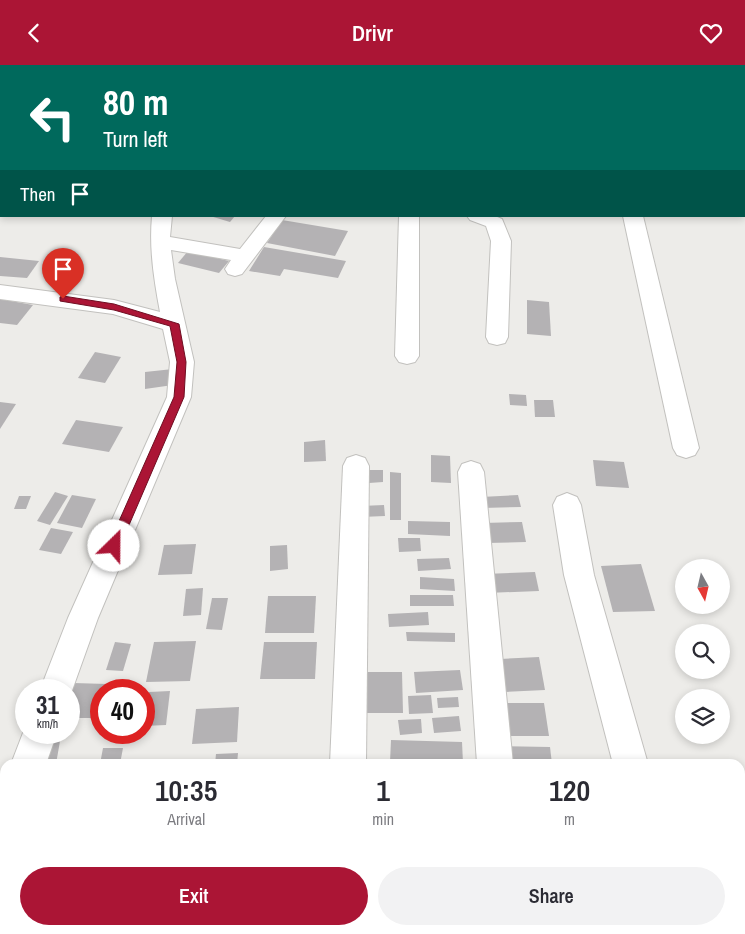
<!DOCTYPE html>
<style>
:root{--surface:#fff;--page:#f2f2f3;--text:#2b2b33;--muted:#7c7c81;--accent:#ab1535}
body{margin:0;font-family:"Archivo Narrow",sans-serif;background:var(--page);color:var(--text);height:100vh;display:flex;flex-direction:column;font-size:19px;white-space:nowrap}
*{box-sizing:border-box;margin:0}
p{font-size:16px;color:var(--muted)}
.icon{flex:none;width:28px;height:28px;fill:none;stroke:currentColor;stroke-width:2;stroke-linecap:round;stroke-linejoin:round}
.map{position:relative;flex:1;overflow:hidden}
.side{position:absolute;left:0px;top:694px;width:745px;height:176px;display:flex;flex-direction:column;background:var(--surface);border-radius:15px 15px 0 0;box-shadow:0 2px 8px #0003}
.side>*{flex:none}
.hud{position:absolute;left:0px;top:0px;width:745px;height:152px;box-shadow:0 2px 8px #0003;background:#00695c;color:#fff;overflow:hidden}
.needle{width:32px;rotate:172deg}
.tools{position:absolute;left:675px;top:494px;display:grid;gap:10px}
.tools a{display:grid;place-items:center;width:55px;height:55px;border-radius:50%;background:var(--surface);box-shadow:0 2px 8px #0003;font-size:25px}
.speed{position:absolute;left:15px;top:614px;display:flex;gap:10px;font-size:25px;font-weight:700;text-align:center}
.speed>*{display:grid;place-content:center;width:65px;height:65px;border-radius:50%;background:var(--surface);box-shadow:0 2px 8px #0003;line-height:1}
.speed small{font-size:12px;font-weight:400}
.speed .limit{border:8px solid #d22;background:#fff;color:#111}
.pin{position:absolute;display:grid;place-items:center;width:42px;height:42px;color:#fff;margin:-51px -21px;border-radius:50% 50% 50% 0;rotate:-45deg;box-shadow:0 0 5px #0007}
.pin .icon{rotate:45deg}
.me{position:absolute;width:55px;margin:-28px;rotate:23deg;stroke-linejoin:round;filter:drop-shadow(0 0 4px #0008)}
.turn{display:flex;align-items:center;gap:18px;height:105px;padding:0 20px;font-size:22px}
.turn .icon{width:65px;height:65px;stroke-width:2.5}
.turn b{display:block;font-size:35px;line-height:42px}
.then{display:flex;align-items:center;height:48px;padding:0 20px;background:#0003;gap:10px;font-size:19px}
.eta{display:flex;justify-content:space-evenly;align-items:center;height:85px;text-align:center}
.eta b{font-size:30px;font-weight:600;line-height:35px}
.button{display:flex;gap:10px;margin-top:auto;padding:10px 20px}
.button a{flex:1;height:58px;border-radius:30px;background:var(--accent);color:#fff;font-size:20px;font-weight:600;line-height:58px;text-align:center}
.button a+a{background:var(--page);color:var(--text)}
header{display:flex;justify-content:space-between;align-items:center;height:65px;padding:0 20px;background:var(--accent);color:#fff;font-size:22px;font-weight:600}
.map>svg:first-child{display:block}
.building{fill:#b4b2b4}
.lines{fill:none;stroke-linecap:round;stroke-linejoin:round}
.minor-casing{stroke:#c2c1be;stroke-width:2}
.minor{fill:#fff;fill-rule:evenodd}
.route{fill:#ab1535;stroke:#6f0e22}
</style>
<header><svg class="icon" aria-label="back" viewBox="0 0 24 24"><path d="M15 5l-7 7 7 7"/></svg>Drivr<svg class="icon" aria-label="heart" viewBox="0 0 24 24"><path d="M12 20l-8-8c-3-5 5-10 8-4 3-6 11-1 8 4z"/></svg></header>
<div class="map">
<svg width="745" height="869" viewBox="0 0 745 869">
<rect width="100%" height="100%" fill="#edece9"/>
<g class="building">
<path d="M210,151H235L230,157Z"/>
<path d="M282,155L348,166L335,191L267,178Z"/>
<path d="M264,182L346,196L338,213L284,204L280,211L249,206Z"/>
<path d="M188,186L229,196L219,208L178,198Z"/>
<path d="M0,192L39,196L27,213L0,211Z"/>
<path d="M0,234L33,240L17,260L0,258Z"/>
<path d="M527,235L549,237L551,271L527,269Z"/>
<path d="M95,287L121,292L105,318L78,313Z"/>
<path d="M173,304V320L145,324V307Z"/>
<path d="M509,329L526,330L527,341L510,340Z"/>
<path d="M534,335H553L555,352H535Z"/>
<path d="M0,337L16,339L0,364Z"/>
<path d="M76,355L123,362L109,387L62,379Z"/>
<path d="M325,375L326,396L304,397V377Z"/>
<path d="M431,390L450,391L451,418L431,417Z"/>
<path d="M593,395L624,397L629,423L596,421Z"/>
<path d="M368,405H383V417L369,418Z"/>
<path d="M390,407L401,408V455H390Z"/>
<path d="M55,427L68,431L50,460L37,456Z"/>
<path d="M72,430L96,434L82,463L57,458Z"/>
<path d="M518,430L521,442L482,443L481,432Z"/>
<path d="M19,431H31L26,444H14Z"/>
<path d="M384,440L385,451L361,452V441Z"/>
<path d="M408,456L450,457V471L408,469Z"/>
<path d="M522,457L526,477L486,478L483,458Z"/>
<path d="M51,463L73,467L61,489L39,485Z"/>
<path d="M398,473H420L421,486L399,487Z"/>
<path d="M196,479L192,509L158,510L164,480Z"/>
<path d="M287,480L288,504L270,506V481Z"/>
<path d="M449,493L451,504L418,506L417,494Z"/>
<path d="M641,499L655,546L613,547L601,501Z"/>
<path d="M535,507L539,526L487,528L484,509Z"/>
<path d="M420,512L454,514L455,526L420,524Z"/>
<path d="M203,523L201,550L183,551L186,524Z"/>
<path d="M410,530H453L454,541H410Z"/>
<path d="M268,531H316L314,568H265Z"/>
<path d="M212,533H228L222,565L206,564Z"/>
<path d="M428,547L429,560L389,562L388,549Z"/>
<path d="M406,567L455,568V577L407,576Z"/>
<path d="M196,576L190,616L146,617L154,577Z"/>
<path d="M115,577L131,579L123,606L106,605Z"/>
<path d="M264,577H317L315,614H260Z"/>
<path d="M539,592L545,625L505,627L500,594Z"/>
<path d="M460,605L463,625L416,628L414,607Z"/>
<path d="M357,607H402L403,648H356Z"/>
<path d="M73,618L142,620L141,625H101V653H69V632Z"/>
<path d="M170,626L166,660L144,661L149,627Z"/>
<path d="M431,630L433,648L409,649L408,631Z"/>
<path d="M458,632L459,642L438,643L437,633Z"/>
<path d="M491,638H544L549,671H494Z"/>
<path d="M239,642L237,677L192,679L196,644Z"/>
<path d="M459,651L461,666L434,668L432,653Z"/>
<path d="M421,654L422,668L400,670L398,655Z"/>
<path d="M391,675L462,677L463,698L390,697Z"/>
<path d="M60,676L56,699H40L44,678Z"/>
<path d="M496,681L550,682L552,699L498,698Z"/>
<path d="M103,683H123L120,699H100Z"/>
<path d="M238,688L237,699H215L216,689Z"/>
<path d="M164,865H185L184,869H163Z"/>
<rect x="390" y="865" width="46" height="4"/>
</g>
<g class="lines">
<g class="minor-casing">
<g id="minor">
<path d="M279,0H303L304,1H280Z"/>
<rect x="744" y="4" width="1" height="10"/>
<rect x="0" y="14" width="1" height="10"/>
<path d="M152,151H172L170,172L240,184L266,151H286L242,209L235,211L228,209L225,204L231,195L171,185L175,214L194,297L191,332L98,553L69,634V625H40L68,553L167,332L170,297L163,264L113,249L0,234V220L114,235L160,247C154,215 149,184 152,151Z"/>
<path d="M399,151H419V291L415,297L407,299L399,297L395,291Z"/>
<path d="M467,151H495L502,154L511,176L508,272L505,278L497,280L489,278L486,272L491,176L486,161L470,155Z"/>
<path d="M623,151H643L699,383L695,390L686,393L677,390L673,383Z"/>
<path d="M356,390L365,393L369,401L366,699H330L343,401L347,393Z"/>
<path d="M471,396L480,399L484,407L513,699H477L458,407L462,399Z"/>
<path d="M567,428L577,432L581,440L594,510L648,699H613L564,510L553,440L557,432Z"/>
<path d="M26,660V668H57L46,699H11Z"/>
<path d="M5,743V791L0,793V745Z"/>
<rect x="330" y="865" width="40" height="4"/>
<path d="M488,865H528L529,869H489Z"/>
</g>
</g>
<use href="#minor" class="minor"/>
</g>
<path class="route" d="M63,231L114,239L179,259L186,297L184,332L120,481L114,486L108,481L174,332L177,297L170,261L114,245L60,236V232Z"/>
</svg>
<div class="tools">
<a><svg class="needle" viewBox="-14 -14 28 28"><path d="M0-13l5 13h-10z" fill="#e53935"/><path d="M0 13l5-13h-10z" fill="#7c7c81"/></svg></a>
<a><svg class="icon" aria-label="search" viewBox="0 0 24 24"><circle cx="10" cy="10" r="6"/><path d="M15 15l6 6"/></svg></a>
<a><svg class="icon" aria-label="layers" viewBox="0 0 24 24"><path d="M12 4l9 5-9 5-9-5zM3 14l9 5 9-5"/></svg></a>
</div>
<div class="speed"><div>31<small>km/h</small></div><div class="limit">40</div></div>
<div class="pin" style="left:63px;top:234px;background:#d93025"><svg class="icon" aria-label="arrive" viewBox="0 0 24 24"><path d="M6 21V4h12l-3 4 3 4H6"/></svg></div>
<svg class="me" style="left:114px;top:481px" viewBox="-20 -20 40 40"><circle r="19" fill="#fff"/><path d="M0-13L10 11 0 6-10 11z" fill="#ab1535"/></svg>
<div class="hud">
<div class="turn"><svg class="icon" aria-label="left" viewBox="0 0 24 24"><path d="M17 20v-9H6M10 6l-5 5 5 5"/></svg><div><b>80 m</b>Turn left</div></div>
<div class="then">Then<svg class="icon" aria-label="arrive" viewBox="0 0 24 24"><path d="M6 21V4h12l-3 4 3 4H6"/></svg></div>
</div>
<section class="side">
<div class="eta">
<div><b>10:35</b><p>Arrival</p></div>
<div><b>1</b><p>min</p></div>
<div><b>120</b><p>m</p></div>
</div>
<div class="button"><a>Exit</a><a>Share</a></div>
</section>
</div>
